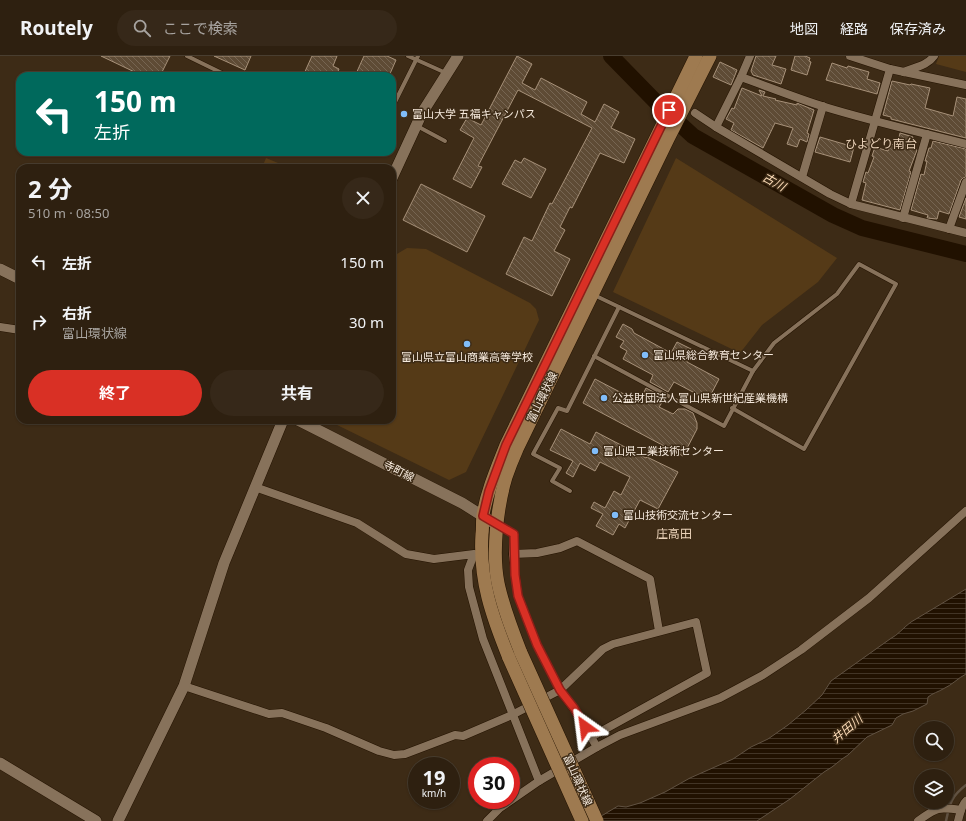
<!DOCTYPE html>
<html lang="ja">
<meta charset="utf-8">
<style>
:root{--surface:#2e2010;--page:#362819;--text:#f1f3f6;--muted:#a7a39f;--line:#493e30;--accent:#d93025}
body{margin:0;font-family:"Noto Sans","Noto Sans JP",sans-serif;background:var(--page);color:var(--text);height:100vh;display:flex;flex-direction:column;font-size:15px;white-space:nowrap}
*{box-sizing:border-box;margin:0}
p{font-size:13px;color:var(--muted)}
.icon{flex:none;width:22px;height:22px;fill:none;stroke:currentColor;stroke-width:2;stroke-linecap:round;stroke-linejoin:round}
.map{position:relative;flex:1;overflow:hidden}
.drawer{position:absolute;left:16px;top:108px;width:380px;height:260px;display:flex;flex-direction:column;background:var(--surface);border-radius:12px;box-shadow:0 1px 3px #0004,0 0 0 1px var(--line)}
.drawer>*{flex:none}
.top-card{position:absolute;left:16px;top:16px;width:380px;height:84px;border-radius:12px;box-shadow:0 1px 3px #0004,0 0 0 1px var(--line);background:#00695c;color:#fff;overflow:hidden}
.fabs{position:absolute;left:914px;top:665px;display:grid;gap:8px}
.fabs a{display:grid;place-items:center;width:40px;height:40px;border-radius:50%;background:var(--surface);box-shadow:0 1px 3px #0004,0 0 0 1px var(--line);font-size:20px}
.speed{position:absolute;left:408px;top:701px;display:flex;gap:8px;font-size:20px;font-weight:700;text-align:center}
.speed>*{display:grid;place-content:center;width:52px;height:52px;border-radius:50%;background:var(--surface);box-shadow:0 1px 3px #0004,0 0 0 1px var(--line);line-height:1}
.speed small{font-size:10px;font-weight:400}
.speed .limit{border:6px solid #d22;background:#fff;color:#111}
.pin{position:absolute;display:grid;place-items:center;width:34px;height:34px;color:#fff;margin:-17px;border:2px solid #fff;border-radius:50%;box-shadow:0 1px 4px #0007}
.me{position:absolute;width:44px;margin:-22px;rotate:329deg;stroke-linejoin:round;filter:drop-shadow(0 0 3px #0008)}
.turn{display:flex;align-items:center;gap:14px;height:84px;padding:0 12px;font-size:18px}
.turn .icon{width:52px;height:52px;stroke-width:2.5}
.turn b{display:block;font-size:28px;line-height:34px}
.round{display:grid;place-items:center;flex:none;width:42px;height:42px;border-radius:21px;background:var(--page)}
.overview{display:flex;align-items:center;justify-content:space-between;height:68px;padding:0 12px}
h1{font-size:24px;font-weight:700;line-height:30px}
.cta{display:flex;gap:8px;margin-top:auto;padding:8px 12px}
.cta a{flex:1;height:46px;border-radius:24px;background:var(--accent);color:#fff;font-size:16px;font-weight:700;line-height:46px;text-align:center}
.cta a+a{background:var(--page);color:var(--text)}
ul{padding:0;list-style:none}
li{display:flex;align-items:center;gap:12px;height:60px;padding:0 12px}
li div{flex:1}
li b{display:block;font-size:15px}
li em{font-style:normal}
header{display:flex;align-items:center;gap:24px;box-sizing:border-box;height:56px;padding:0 20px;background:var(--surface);border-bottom:1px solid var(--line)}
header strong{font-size:19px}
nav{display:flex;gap:22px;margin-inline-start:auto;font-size:14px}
.search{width:280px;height:36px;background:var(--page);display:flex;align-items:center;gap:10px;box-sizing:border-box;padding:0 14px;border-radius:22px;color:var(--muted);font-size:15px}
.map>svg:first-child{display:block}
.pitch{fill:#553a17}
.water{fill:url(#water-rules);stroke:#615242}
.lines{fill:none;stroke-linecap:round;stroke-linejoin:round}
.stream{stroke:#615242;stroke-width:2.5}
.river{stroke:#211100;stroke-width:16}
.building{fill:url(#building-back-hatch);stroke:#a79179}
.service-casing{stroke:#241301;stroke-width:5}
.minor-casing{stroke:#241301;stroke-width:9}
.tertiary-casing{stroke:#241301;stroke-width:12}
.primary-casing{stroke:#241301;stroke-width:14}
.service{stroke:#87725b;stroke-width:4}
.minor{stroke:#87725b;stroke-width:8}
.tertiary{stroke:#87725b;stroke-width:11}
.primary{stroke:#9e7a50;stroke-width:13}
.primary-bridge-casing{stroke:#241301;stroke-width:14;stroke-linecap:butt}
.primary-bridge{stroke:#9e7a50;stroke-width:13}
.route-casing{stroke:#8d1f18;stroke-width:10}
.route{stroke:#d93025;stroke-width:7}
.poi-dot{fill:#80bdfa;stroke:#3d2b16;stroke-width:1.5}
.labels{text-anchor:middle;stroke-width:3;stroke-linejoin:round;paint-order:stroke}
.poi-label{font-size:11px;fill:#f5e9dc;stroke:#3d2b16;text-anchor:start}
.street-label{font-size:11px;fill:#f5e9dc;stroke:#3d2b16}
.neighbourhood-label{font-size:12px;fill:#ead2b9;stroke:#3d2b16}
.water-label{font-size:12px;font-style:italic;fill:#feddb9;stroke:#3d2b16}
</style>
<header>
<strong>Routely</strong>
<div class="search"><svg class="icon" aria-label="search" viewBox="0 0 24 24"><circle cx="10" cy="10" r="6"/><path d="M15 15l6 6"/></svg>ここで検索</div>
<nav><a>地図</a><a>経路</a><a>保存済み</a></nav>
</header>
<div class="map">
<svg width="966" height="765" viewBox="0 0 966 765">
<defs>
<pattern id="water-rules" width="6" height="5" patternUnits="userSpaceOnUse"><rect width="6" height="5" fill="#211100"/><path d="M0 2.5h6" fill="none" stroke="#423425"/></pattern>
<pattern id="building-back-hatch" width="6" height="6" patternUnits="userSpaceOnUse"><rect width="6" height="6" fill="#5e4b35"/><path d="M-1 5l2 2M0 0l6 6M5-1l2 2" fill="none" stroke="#766552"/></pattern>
</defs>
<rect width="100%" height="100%" fill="#3d2b16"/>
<g class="pitch">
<path d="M939,0H966V16L936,8Z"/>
<path d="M266,102L290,112H262Z"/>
<path d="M676,102L837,202L818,226L762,269L740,297L613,236Z"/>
<path d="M407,192L426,193L530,247L536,253L539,264L466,416L449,424L327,364H392V201Z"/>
</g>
<path class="water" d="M966,533V618C958,622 952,629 943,633C938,636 933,637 928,641L927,648L913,655L903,658L896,662L892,669L867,681L848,699L842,703L832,711L824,716L790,743L757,765H593L618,750L626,751L640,747L665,736L690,722L733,703L751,691L768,683L788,669L806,654L822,639L831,625L890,583C898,579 904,571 911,566Z"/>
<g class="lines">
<path class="stream" d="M946,765C950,746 951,741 966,729"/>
<path class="river" d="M611,0L657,47L693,80L833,159L862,172L966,198"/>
</g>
<g class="building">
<path d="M101,0H170L160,20H143Z"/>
<path d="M214,0H251L245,14Z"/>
<path d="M312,0H337L333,10L339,13L336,20H303Z"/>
<path d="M364,0H387L396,4L389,20H355Z"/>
<path d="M517,0L532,8L522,27L535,34L541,22L587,46L581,58L595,66L604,48L619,56L611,72L635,83L624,107L600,97L572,152L570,151L560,171L565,174L554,195L570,203L552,240L506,218L524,181L532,185L550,147L552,148L592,72L518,34L478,110L482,111L471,132L453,123L474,82L460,74L467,62L481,69Z"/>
<path d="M756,0H776L772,9L786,13L781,28L753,19L751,15Z"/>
<path d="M795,0H805L810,2L809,5L811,6L807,19L791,14Z"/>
<path d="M720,6L737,14L731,29L713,21Z"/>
<path d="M832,7L847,12L848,10L869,16L867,23L880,27L877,38L826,24Z"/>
<path d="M892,25L910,29L911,28L930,32L925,52L953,60L957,41L966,43V82L891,63V61L883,59Z"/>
<path d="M742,32L762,40L759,34L765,36L763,40L776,43L775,44L797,49V47L814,54L807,77L809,78L807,86L800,83L797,91L787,88L793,72L775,67L763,92L731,74L734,67L726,63L732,52L734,53Z"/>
<path d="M900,77L913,81L910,92L917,94L909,115L911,116L900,154L862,144L866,127L863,126L866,116L868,117L874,101L872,100L875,91L888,95L891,88L897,90Z"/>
<path d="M820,81L854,91L850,106L815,96Z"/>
<path d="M933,85L966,93V121L963,122L961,124L949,158L939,155L937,163L927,162L928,159L911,154L921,118L924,119L927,105H925L929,92H931Z"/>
<path d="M524,102L546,113L531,142L502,128L515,104L521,107Z"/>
<path d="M421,128L485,160L467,196L403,164Z"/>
<path d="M966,142V163L959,161Z"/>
<path d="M623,268L632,273L634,277L671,297L677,286L693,294L687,306L719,323L708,344L674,326L668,336L650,326L653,319L623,303L627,295L620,291L624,285L616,281Z"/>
<path d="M595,323L639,346L646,332L665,342L659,351L673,358L678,353H685L693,357L697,367V373L683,400L583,347Z"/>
<path d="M561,373L590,388L596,376L646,402L647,401L678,416L658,453L640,444L625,472L619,468L613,479L596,470L603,458L591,452L594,446L605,452L614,435L621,439L630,421L600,406L595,415L580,407L573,421L566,417L573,405L550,394Z"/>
</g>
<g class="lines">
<g class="service-casing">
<g id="service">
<path d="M187,0L228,20"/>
<path d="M408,0L446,17"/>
<path d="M392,52L418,0"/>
<path d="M417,70L445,85"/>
<path d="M594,239L753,315"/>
<path d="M594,300L724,370L753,315L774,287L837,238L859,208L896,228L804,393L732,352"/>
<path d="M570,435L552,425L560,412L533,398L558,352L567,355L619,251"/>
</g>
</g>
<g class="minor-casing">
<g id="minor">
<path d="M750,0L741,21L716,71L830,138L851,148L966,177"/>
<path d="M850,0L890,13L966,29"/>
<path d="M904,16C915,11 927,10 934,0"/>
<path d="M741,21C769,31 796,42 825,51C871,65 919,76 966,88"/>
<path d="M695,57L716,71"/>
<path d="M802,121L823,50"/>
<path d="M851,148L890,13"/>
<path d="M903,162L927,78"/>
<path d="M949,173L966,126"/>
<path d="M0,271L20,274"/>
<path d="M255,431L357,467L406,498L434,503L474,498L468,514L469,531L483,583L539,725"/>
<path d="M497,469L514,478L513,498L518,540L537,589L560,634L574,653L597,691"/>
<path d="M513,498L537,497L560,492L577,485L650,523L659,575"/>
<path d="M184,630L269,658L282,657L326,672L379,695L394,699L405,698L455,679L463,680L512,659L560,634L603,593L613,588L696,566L707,617L591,681"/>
<path d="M487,765L500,752L539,725L597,691L620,679L720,642L763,619L801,594L869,542L966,455"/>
<path d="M918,765C937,751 938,751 961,754"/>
<path d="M958,765C960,758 961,750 966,745"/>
</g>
</g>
<g class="tertiary-casing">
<g id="tertiary">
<path d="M392,122L422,57L458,0"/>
<path d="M0,213L20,223"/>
<path d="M298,364L462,447L497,469"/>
<path d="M0,707L96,765"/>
<path d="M118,765L184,630L224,507L283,364"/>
</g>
</g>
<g class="primary-casing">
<g id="primary">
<path d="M521,597C512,574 503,551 498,527C492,497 497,451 506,421C509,412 513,402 517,393L668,83L710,0"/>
<path d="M509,602C492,560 479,524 482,478C483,472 482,465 483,459C487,435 497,412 506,389L696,0"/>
</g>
</g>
<use href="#service" class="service"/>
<use href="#minor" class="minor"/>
<use href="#tertiary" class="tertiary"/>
<use href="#primary" class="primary"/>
<g class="primary-bridge-casing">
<g id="primary-bridge">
<path d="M521,597L597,765"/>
<path d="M509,602L582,765"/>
</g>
</g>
<use href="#primary-bridge" class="primary-bridge"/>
</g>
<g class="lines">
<g class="route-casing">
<path id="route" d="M585,671L574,652L560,634L537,589L518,540L515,519L514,478L483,460L489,435L506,389L669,54"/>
</g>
<use href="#route" class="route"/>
</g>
<g class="poi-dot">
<circle cx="404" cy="58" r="4"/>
<circle cx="467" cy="288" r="4"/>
<circle cx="645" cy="299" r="4"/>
<circle cx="604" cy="342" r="4"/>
<circle cx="595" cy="395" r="4"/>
<circle cx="615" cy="459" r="4"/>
</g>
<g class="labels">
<g class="poi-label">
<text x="412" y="62">富山大学 五福キャンパス</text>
<text x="653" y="303">富山県総合教育センター</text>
<text x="467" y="305" text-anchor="middle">富山県立富山商業高等学校</text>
<text x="612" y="346">公益財団法人富山県新世紀産業機構</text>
<text x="603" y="399">富山県工業技術センター</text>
<text x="623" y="463">富山技術交流センター</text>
</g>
<g class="street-label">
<text transform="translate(542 341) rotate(-64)" y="4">富山環状線</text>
<text transform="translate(399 415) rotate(27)" y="4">寺町線</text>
<text transform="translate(578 724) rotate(66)" y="4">富山環状線</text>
</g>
<g class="neighbourhood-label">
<text x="881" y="92">ひよどり南台</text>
<text x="674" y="482">庄高田</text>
</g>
<g class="water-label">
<text transform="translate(774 126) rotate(29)" y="4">古川</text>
<text transform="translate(847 673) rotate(-40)" y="4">井田川</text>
</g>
</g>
</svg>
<div class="fabs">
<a><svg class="icon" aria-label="search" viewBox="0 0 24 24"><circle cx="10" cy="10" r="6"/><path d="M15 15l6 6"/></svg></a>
<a><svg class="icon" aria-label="layers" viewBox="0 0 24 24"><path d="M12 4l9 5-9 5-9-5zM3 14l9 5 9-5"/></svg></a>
</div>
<div class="speed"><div>19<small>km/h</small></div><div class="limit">30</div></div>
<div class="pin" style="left:669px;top:54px;background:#d93025"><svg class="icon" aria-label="arrive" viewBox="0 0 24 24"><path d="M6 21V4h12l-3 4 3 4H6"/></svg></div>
<svg class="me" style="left:585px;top:671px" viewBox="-20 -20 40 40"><path d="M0-17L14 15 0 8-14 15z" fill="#d93025" stroke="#fff" stroke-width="4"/></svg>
<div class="top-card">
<div class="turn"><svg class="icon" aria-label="left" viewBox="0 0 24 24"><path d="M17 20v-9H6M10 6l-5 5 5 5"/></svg><div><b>150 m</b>左折</div></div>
</div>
<section class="drawer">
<div class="overview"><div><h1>2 分</h1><p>510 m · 08:50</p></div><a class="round"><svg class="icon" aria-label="close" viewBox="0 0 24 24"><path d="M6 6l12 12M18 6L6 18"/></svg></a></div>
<ul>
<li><svg class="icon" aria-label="left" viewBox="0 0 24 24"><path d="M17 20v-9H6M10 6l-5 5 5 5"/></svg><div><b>左折</b></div><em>150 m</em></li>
<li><svg class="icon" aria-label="right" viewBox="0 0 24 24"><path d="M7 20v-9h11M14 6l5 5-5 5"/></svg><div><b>右折</b><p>富山環状線</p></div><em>30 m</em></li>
</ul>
<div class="cta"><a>終了</a><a>共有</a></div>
</section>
</div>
